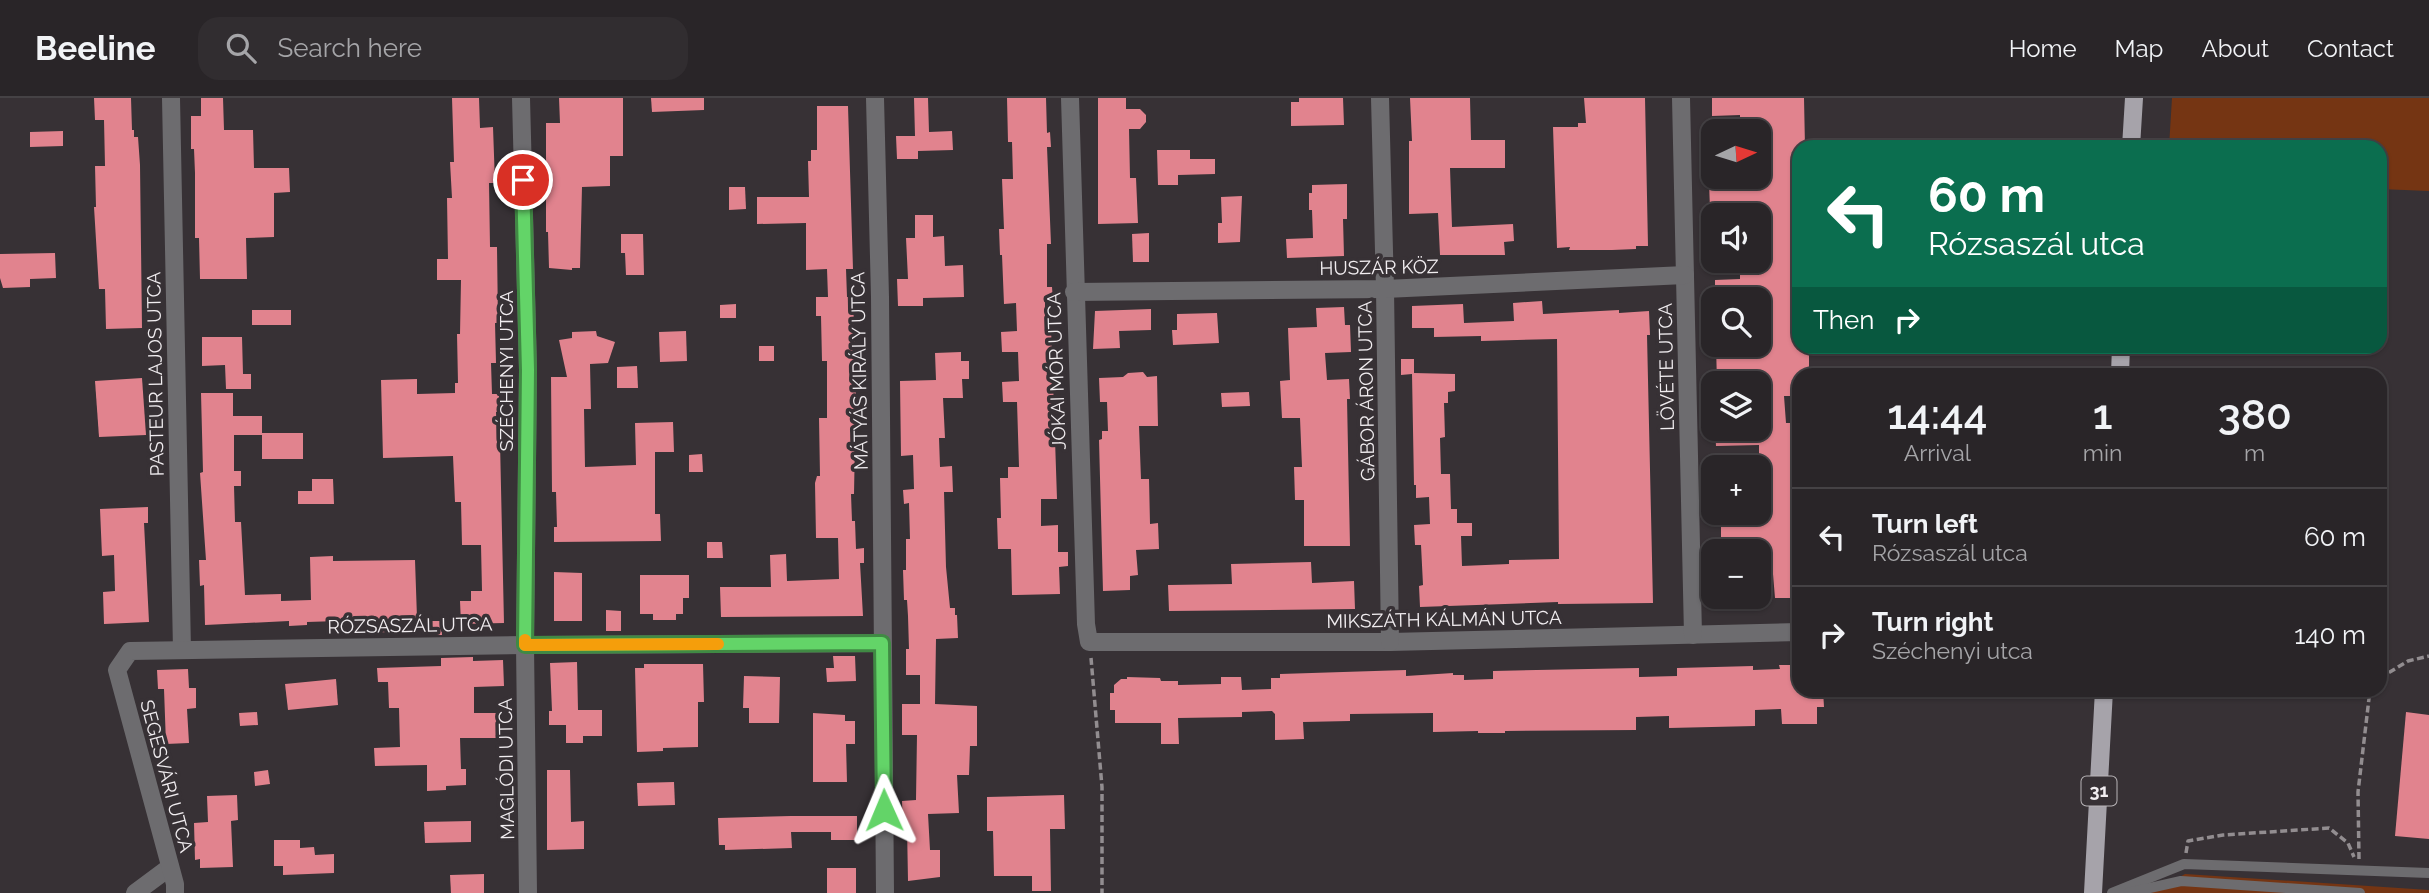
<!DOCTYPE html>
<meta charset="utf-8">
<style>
:root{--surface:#292528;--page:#312d30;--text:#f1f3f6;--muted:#a5a5a8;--line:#454245}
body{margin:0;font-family:Raleway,sans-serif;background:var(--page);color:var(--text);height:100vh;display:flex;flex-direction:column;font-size:26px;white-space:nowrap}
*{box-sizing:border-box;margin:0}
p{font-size:23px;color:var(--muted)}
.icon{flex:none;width:38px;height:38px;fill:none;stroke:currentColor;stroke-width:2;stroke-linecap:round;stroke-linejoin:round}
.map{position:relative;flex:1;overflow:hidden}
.side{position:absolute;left:1792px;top:270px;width:595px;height:329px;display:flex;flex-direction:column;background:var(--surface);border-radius:21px;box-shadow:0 2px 5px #0004,0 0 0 2px var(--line)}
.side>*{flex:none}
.banner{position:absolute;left:1792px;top:42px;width:595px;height:214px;border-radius:21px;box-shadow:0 2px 5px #0004,0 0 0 2px var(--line);background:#0b6e4f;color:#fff;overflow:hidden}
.needle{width:46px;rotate:86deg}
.buttons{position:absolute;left:1701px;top:21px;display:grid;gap:14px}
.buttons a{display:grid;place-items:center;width:70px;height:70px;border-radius:14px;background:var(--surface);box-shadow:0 2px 5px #0004,0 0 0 2px var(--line);font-size:35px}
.pin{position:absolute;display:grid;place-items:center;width:60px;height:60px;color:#fff;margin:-30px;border:4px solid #fff;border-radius:50%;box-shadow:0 2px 7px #0007}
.me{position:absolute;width:77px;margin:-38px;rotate:359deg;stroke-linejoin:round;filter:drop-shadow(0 0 5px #0008)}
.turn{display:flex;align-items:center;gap:24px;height:147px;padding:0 21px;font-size:32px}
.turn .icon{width:91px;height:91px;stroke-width:2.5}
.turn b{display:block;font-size:49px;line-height:60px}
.then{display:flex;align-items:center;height:66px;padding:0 21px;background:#0003;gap:14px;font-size:26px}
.eta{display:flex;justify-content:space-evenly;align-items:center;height:119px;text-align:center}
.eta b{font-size:42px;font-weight:600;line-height:49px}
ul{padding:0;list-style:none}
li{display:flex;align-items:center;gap:21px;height:98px;padding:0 21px;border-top:2px solid var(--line)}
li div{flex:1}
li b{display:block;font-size:26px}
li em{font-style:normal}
header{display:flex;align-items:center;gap:42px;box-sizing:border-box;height:98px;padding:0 35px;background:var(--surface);border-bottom:2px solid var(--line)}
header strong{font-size:33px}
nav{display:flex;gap:38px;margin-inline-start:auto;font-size:24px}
.search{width:490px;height:63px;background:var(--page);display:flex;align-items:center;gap:18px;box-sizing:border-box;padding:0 24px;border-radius:21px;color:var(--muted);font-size:26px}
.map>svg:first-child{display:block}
.green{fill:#753513}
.building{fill:#e1838e}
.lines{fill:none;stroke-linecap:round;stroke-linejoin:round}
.path{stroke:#928d90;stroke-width:3.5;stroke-dasharray:7 3.5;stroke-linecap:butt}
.service{stroke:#6d6c6f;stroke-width:10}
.minor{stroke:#6d6c6f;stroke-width:18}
.primary{stroke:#a6a3aa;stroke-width:18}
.route-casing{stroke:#408a44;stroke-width:18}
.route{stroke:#63d468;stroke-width:12}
.slow{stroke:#f59e0b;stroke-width:12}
.labels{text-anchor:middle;stroke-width:7;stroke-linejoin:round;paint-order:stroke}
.shield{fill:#373135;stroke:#b9b5b8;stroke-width:2}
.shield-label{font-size:18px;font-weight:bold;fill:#f1edf0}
.street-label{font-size:19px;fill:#f1edf0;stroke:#373135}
</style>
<header>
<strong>Beeline</strong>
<div class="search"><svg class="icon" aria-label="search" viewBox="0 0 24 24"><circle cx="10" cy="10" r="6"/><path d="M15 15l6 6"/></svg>Search here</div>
<nav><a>Home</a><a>Map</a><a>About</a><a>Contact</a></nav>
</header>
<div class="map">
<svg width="2429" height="795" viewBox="0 0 2429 795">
<rect width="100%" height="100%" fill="#373135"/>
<g class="green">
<path d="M2172,0H2429V93L2380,91V49H2169Z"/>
<path d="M2185,776L2429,792V795H2151Z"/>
</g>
<g class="building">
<path d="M94,0H131L132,32H134V39H138L140,67L142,230L106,231L105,191H99L94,109H96L95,68H105L104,22H95Z"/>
<path d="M201,0H223L224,32H253L254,70H289L290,94L274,95V139L246,140L247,181H200L199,140H195V75L194,51H191V18H201Z"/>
<path d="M452,0H479L480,30L493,29L495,85H489L490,149H497L498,225H495L496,265H491L492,296H499V314H496L497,345L500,344L504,525L461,526L460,503H471V493H482L481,447H462L461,404H455L453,358L383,360L381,282L417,281V296L455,295V285H458L457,236H460L461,182H437V161H448L447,100H452L450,64H454Z"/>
<path d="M559,0H623V58H610V88L582,89L580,170H572V172L549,170L548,134H546V25H560Z"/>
<path d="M651,0H704V12L652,14Z"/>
<path d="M914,0H928L929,34L952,33L953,52L918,53V61H897L896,38H915Z"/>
<path d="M1007,0H1046L1047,35L1050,34L1051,49H1047L1051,146H1047V189H1052L1053,204H1045V233L1051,232L1052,253H1046L1047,282H1053L1057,401H1041V428L1058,427V454H1068V468L1059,469L1060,496L1012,497L1011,451H998L997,420H1001L1000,380H1008V369H1019L1017,304H1003L1002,284L1019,283L1018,254H1002L1001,234L1017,233L1016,205L1004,206L1002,157H1000L999,131H1004L1002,81H1013L1012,44H1008Z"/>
<path d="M1098,0H1126V11H1140L1146,17V24L1140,31H1129L1130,80H1136L1138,125L1098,126Z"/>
<path d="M1299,0H1343L1344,27L1291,28V4H1299Z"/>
<path d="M1410,0H1470L1471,42H1505V70H1450L1452,129L1513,126L1514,143L1504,144L1505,157H1440L1438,115L1409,116V43H1412Z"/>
<path d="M1584,0H1645L1648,148H1636V151L1612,152H1569L1570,149L1557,150L1553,29H1578V25H1586Z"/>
<path d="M1712,0H1804L1805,49H1799V248H1809V276H1799V298H1784L1786,325H1799V500H1775L1772,464H1759V447H1721V422H1748L1749,419H1759V347L1716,348L1715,331H1759V285H1717L1716,247H1759V201H1715V182L1740,181V177H1759V110L1710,111L1709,84L1759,83V20L1740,21V17L1712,18Z"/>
<path d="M817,8H848L853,171H846L847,199H853L856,288L854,396H851L852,423H855L856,451L864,450V465H860L863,518L721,519L720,489H771L770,457L786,456L787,483L839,481L838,440H816L815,385L817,378H820L819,320H827V263H822L821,218H816V199H828L827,171L806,172V125L757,126V99H809L808,63H811V52H817Z"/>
<path d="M63,33V48L30,49V34Z"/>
<path d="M1157,52H1190V61H1215V76L1178,77V87H1158Z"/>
<path d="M1347,86V121H1343L1344,158L1287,160L1286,141L1313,140L1312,112H1309V95H1312V87Z"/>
<path d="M729,89H745L746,111L729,112Z"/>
<path d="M1242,98L1240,144L1218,145V125H1222L1221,99Z"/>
<path d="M915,117H933V139L944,138L945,168L963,167L964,199L923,200V208H898L897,181H908L906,140H915Z"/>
<path d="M1149,135V164H1133L1132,136Z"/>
<path d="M621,136H643L644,177H626L625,155H621Z"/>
<path d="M55,155L56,180L30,181V189L3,190L0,180V156Z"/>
<path d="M1542,203L1543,216L1619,212V215L1649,213L1650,237H1647L1653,505L1558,506V504L1420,509L1419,488L1423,487L1421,447H1415L1414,427L1430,426L1429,399L1416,400V387H1414L1412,276L1401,277V261H1414V275L1455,276V293L1448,294V305H1444L1445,339L1440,340L1441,376H1450L1451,411H1457V425H1472V438H1461L1462,468L1509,466V462L1559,461L1557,241L1481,243V238L1434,239V230H1412V208L1463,206L1464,225L1514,223L1513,205Z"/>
<path d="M736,206V220H720V207Z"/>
<path d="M1344,209L1345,227H1350L1351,254L1325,255L1327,282L1349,281L1350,301H1347L1350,448H1304V402H1295L1294,369H1302L1300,320H1282L1280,283L1290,282L1288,230L1317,229L1316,210Z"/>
<path d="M1151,211V232L1119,233L1120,250L1093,251L1095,213Z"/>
<rect x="252" y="212" width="39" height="15"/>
<path d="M1217,215L1219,245L1173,247L1172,232H1177V216Z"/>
<path d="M596,233L597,238L615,244L608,265L590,266L591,311H584L585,369L636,367L635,325L673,324L674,354H655V416H660L661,443L554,444V429H557L556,394H552L551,279H567L559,242L572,240V234Z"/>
<path d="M686,233L687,263L660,264L659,234Z"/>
<path d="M202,239H242L243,276H251V291H226L225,267L202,268Z"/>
<rect x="759" y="248" width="15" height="15"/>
<path d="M961,254V263H969V281H962L963,300H943L945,340H939L940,369L952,368L953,394H944L946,469L950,510H955V517H957L958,540L936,541L935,606L977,608V648H970L969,677H957L959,715L928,716L930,752H940V779L908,783L907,728H903L902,703L916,702L917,637H902V606H920V577H906V551H909L908,518L907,502H904L903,472H906V441H910L909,405L904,406L903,392L914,391L913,357L901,358L900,283L936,282L935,255Z"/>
<path d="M637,268L638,290H617V269Z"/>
<path d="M1143,274L1147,279L1157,278L1158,328H1139L1141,381H1149L1150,426L1158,425L1159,451L1136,452L1138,477L1130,478V492L1103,493L1099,342L1102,341V333H1108L1107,304H1100L1099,280L1123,279L1128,275Z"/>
<path d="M142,280L146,337L99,339L95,283Z"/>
<path d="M1249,294L1250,308L1222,309L1221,295Z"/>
<path d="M201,295H233V318H262V335H303V361H262V337H234V373H241V388H234L235,424H241L245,497L281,496V503L311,502L310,459L333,458V463L415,462L417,520L388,521V534L369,535V522L307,524V527L289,528V523L205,527L204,487L200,488L199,462H206L200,375L203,374Z"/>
<path d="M702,356L703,374H689V357Z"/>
<path d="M312,381H333L334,406H298V393H312Z"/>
<path d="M148,409V425H144L149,524L104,526L103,494L115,493L114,457L102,458L100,411Z"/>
<path d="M707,444H722L723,460H707Z"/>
<path d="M1311,464L1312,485L1354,483L1355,511L1169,513L1168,487L1232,486L1231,466Z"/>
<path d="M554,474L582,475V523H554Z"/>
<path d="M640,477H689V500H683V516H676V522H653V516H640Z"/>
<path d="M606,512L621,513V533H606Z"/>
<path d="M427,523H441L442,537H427Z"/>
<path d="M833,558H855L856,583L827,584L826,570H834Z"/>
<path d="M473,559V563L503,562L504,588L474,589V615H499V640H460L461,671H466V687L446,688V692L427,693V667L375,668L374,650L400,649L399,610H389L388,584H378L377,570L441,568V560Z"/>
<path d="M577,564L578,612H602V638H583V645H566V627H549V613H552L550,565Z"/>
<path d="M644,566H703L704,604H698V649L663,650V653L637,654L635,570H644Z"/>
<path d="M1779,567H1799V592H1823L1824,609H1817V626H1782L1781,611L1755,612V628L1669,630V618L1636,619V632L1505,633V635H1478V633L1433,634V615L1350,616V623L1303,624L1304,641L1275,642V616L1272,613L1242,614V619L1178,620L1179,646H1161V625H1115V612H1110V595H1114V587L1121,581H1127V579L1160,580L1161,583H1178V587L1221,586V579H1241L1242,592L1271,591V580H1280V576L1406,572V578L1453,575V577H1464V582L1493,581V573L1639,570V579L1677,578V570L1753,568V572L1780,571Z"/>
<path d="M188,571L189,590H196V610L187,611L189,645L166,646L164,591H158L157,572Z"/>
<path d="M744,578L780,579L779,625H749V610H743Z"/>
<path d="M336,581L338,607L288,612L285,586Z"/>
<path d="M257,614L258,627L240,628L239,615Z"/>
<path d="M2406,614L2429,617V741L2395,738Z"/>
<path d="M813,615L845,617V623H855V646H846L847,684H813Z"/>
<path d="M268,672L270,686L255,688L254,674Z"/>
<path d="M547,672H570L571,724L584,723V751L547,752Z"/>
<path d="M674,684L675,707L638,708L637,685Z"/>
<path d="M237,697L238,722L231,723L233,769L200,770V761L195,762L194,725L208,724L207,698Z"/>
<path d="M1064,697L1065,731H1050L1051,793H1032V778H994L993,733H987V699Z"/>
<path d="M791,718H857V742H831V734H791L792,750L725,752V747H719L718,720Z"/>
<path d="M471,723V744L425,745L424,724Z"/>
<path d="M274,742H300V750L314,749L315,757L334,756V775L283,777V768H274Z"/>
<rect x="827" y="770" width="29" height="25"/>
<path d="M484,776V795H451L450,777Z"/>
</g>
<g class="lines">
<g class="path">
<path d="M1091,560L1102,689V795"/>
<path d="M2380,580L2408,563L2429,558"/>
<path d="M2186,755L2188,743L2223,737L2329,730L2348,745L2354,759"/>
<path d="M2359,761L2358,694L2370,592"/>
</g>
<g class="service">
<path d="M2112,795L2184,766L2429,775"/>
<path d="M2128,795L2181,783L2360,795"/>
</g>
<g class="minor">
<path d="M171,0L182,552"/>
<path d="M521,0L528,272L525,547L528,795"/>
<path d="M875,0L880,199L885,795"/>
<path d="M1070,0L1086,526L1089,544H1390L1799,534"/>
<path d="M1380,0L1385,191L1390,544"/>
<path d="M1681,0L1693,537"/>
<path d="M1074,194L1385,191L1685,177"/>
<path d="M135,795L170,769"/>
<path d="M175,795V786L117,572L130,553L525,547L882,545"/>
</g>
<g class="primary">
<path d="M2131,49L2134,0"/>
<path d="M2120,276L2121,248"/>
<path d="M2093,795L2104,592"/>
</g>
</g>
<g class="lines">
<g class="route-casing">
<path id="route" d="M523,82L528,272L525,547L882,545L884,712"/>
</g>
<use href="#route" class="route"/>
<path class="slow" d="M525,542V547L718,546"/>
</g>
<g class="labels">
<rect class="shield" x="2081.5" y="678.5" width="35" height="29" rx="5"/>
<g class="shield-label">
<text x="2099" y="699">31</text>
</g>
<g class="street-label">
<text transform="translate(1379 169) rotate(-1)" y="7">HUSZÁR KÖZ</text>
<text transform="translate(1666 269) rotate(-91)" y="7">LÖVÉTE UTCA</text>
<text transform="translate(506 273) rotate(-90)" y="7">SZÉCHENYI UTCA</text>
<text transform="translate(859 273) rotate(-91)" y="7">MÁTYÁS KIRÁLY UTCA</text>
<text transform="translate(1056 273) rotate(-92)" y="7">JÓKAI MÓR UTCA</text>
<text transform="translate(155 276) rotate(-91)" y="7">PASTEUR LAJOS UTCA</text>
<text transform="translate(1366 293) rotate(-91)" y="7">GÁBOR ÁRON UTCA</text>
<text transform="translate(1444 521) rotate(-1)" y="7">MIKSZÁTH KÁLMÁN UTCA</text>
<text transform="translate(410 527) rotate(-1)" y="7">RÓZSASZÁL UTCA</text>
<text transform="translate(506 671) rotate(-91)" y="7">MAGLÓDI UTCA</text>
<text transform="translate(167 678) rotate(75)" y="7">SEGESVÁRI UTCA</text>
</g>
</g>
</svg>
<div class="buttons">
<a><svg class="needle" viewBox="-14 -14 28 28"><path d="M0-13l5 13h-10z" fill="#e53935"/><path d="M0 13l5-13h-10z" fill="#a5a5a8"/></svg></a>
<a><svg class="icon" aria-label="sound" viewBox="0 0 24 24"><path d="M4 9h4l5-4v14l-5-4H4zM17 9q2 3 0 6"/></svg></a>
<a><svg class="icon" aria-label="search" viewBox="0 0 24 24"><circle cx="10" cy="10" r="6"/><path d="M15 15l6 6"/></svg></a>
<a><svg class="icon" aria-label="layers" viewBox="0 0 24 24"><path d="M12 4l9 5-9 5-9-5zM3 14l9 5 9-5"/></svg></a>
<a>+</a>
<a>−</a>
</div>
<div class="pin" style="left:523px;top:82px;background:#d93025"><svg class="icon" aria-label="arrive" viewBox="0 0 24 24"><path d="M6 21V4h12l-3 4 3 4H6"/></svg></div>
<svg class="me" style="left:884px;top:712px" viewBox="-20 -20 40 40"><path d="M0-17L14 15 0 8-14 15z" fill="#63d468" stroke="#fff" stroke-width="4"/></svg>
<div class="banner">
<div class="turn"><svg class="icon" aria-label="left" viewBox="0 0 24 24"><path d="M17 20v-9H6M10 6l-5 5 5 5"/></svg><div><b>60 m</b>Rózsaszál utca</div></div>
<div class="then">Then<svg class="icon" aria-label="right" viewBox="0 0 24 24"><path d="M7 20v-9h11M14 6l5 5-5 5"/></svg></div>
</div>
<section class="side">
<div class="eta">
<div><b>14:44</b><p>Arrival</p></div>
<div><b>1</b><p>min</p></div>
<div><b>380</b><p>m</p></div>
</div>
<ul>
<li><svg class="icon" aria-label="left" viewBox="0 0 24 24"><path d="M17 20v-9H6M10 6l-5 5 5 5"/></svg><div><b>Turn left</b><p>Rózsaszál utca</p></div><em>60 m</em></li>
<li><svg class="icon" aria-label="right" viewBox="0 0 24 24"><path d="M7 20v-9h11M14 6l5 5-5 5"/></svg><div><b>Turn right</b><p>Széchenyi utca</p></div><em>140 m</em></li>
</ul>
</section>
</div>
